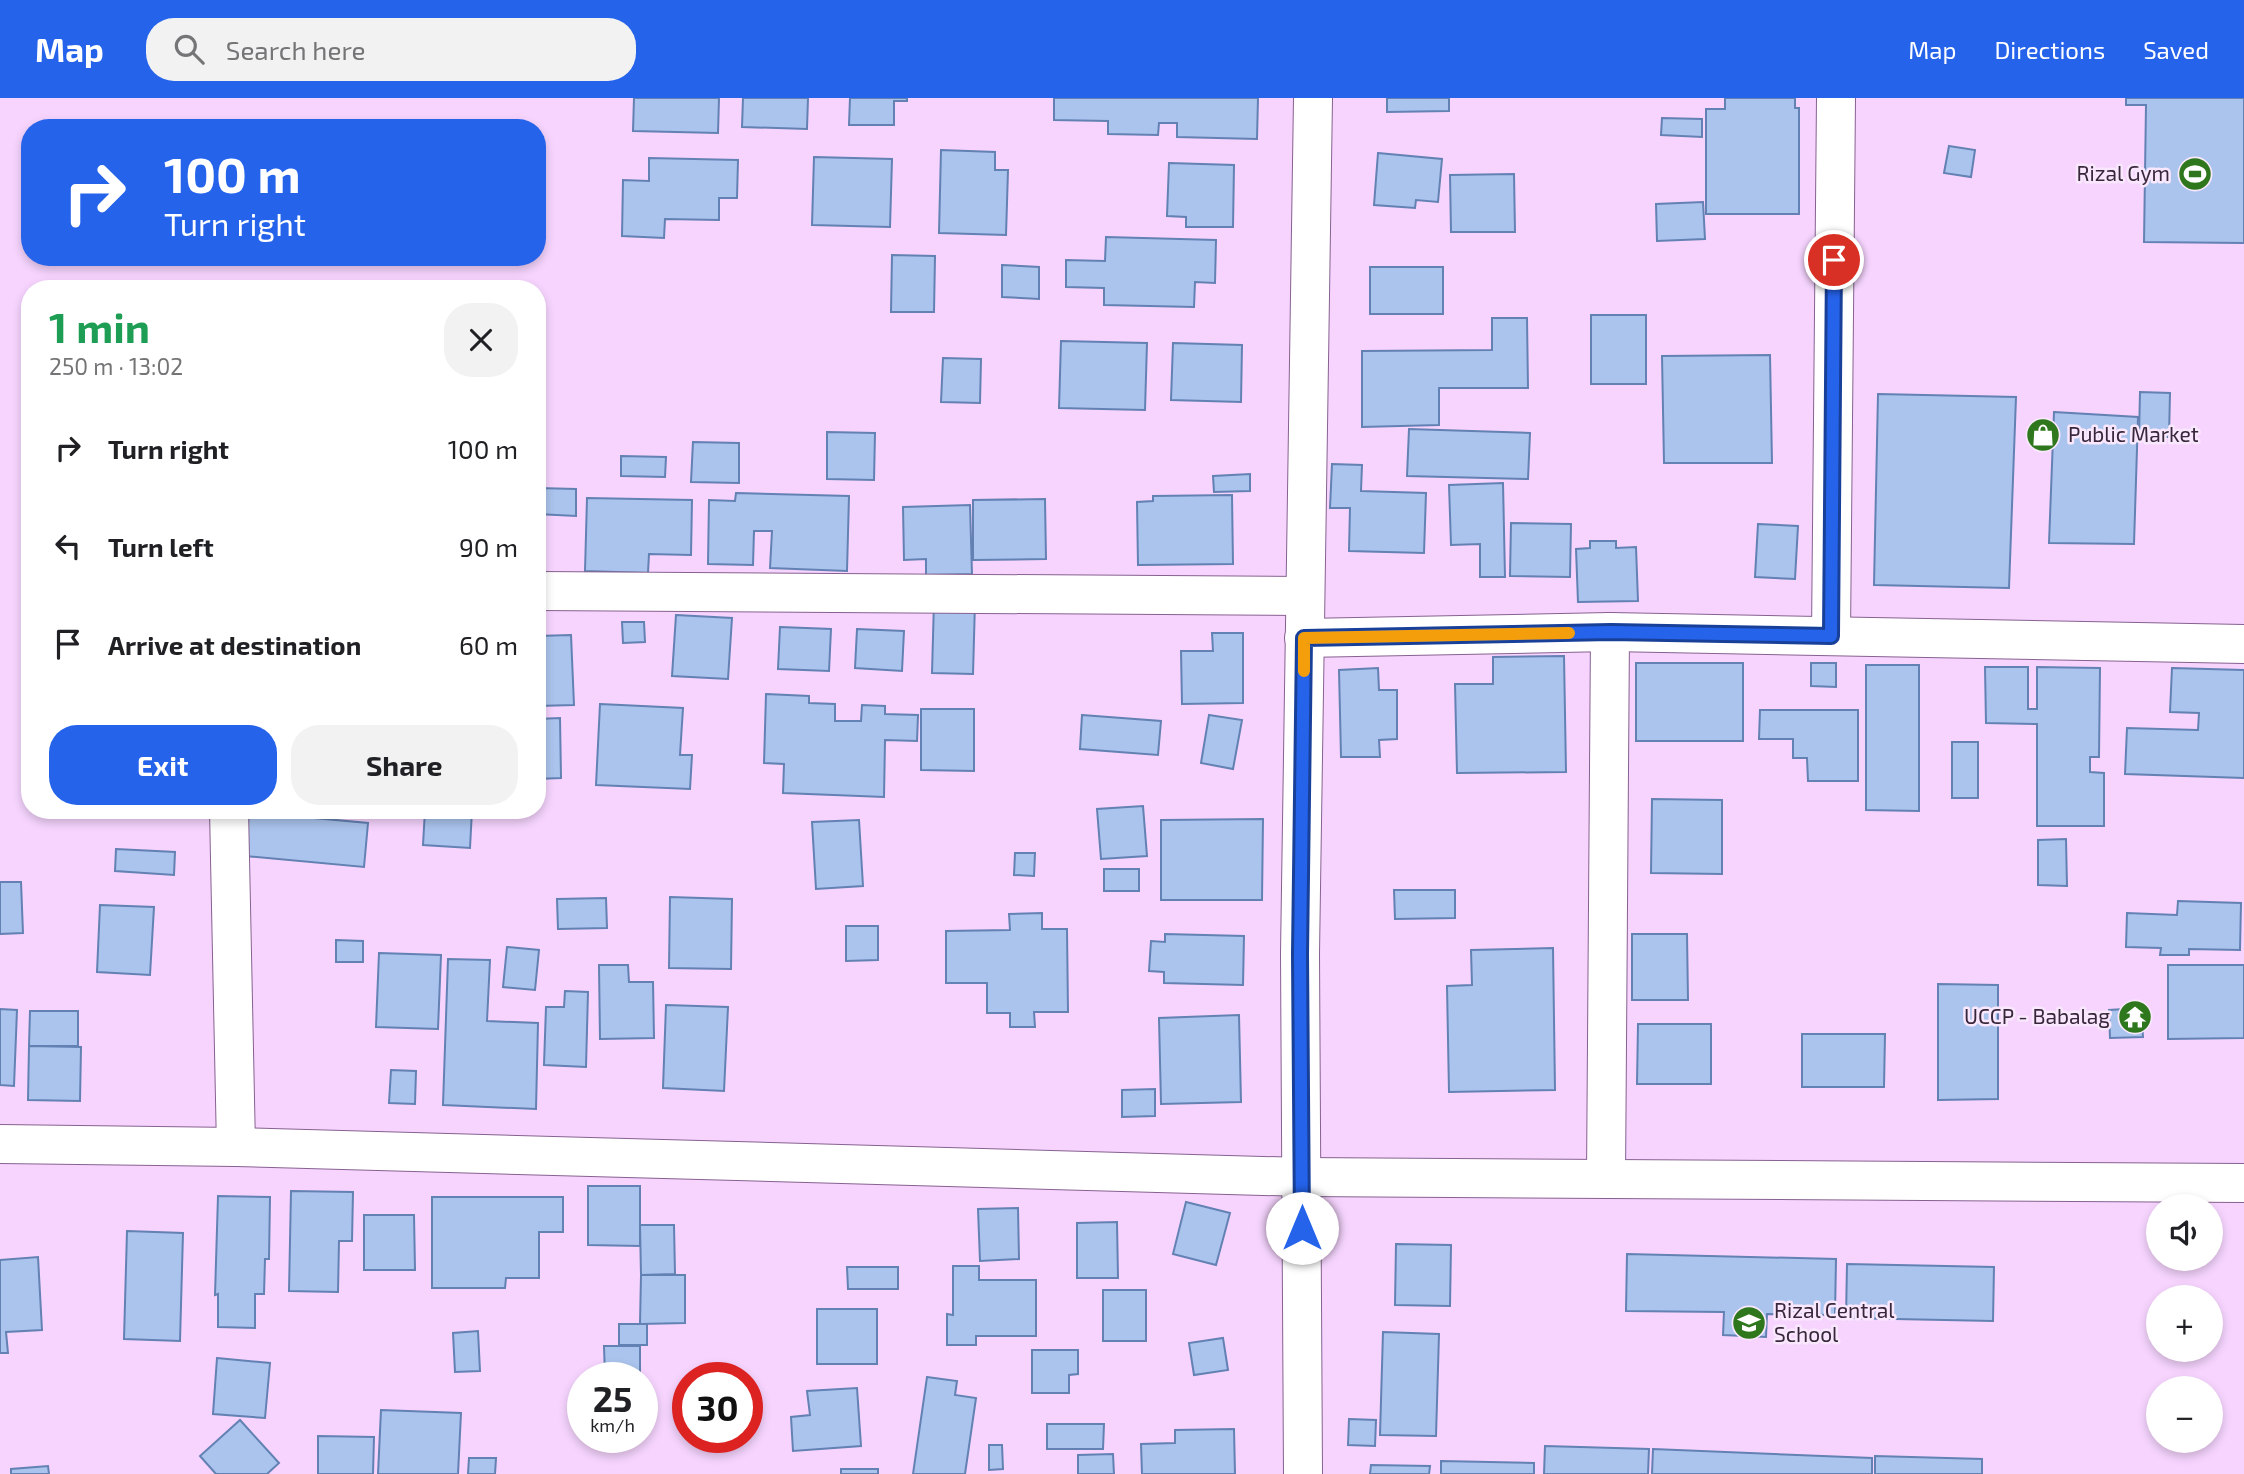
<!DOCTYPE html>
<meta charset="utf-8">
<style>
:root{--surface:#fff;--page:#f2f2f2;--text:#202124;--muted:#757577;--accent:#2563eb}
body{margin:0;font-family:"Exo 2",sans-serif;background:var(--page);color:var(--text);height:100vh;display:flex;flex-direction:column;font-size:26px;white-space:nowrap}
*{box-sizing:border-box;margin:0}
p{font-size:23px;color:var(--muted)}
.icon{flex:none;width:38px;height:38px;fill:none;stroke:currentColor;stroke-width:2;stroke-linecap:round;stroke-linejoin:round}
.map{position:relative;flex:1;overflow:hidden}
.details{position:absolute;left:21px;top:182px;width:525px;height:539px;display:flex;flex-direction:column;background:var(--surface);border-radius:28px;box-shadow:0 4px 10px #0003}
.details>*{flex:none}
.hud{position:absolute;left:21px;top:21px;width:525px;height:147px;border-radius:28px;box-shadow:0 4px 10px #0003;background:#2563eb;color:#fff;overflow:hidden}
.tools{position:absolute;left:2146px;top:1096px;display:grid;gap:14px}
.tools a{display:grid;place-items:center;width:77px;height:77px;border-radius:50%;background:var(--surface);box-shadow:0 4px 10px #0003;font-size:35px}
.speed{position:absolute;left:567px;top:1264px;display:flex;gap:14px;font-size:35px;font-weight:700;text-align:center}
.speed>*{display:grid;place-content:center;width:91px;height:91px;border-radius:50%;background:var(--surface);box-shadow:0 4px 10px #0003;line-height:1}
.speed small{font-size:18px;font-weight:400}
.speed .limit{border:10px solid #d22;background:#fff;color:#111}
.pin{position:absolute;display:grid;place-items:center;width:60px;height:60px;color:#fff;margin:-30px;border:4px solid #fff;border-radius:50%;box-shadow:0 2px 7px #0007}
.me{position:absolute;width:77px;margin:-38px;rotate:0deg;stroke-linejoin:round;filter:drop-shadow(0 0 5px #0008)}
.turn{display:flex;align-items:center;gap:24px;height:147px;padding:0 28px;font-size:32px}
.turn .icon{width:91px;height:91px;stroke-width:2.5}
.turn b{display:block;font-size:49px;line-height:60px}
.round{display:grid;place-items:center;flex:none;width:74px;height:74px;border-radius:28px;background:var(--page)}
.summary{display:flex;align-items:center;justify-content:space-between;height:119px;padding:0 28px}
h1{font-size:42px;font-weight:700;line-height:52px;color:#1e9e55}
.primary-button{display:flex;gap:14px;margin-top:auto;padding:14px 28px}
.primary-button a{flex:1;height:80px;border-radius:28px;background:var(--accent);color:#fff;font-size:28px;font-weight:700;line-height:80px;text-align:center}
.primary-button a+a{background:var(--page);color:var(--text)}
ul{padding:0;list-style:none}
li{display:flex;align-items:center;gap:21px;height:98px;padding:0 28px}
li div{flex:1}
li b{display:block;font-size:26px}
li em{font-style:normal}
header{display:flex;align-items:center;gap:42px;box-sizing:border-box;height:98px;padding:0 35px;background:var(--accent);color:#fff}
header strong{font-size:33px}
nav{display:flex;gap:38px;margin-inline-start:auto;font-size:24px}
.search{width:490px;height:63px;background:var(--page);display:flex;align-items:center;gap:18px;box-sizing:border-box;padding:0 24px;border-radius:28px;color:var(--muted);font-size:26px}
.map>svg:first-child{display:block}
.building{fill:#abc4ed;stroke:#6381b3;stroke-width:2}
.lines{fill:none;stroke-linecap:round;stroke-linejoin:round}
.street-casing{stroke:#876190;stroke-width:40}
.street{stroke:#fff;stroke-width:38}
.route-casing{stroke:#184099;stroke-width:18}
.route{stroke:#2563eb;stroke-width:12}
.slow{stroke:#f59e0b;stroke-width:12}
.labels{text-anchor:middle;stroke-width:5;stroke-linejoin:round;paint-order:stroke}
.poi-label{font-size:21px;fill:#38273b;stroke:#f9e8fd;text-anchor:end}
</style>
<header>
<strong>Map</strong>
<div class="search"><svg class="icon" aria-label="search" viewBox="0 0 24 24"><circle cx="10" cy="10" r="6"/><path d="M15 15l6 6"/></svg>Search here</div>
<nav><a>Map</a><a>Directions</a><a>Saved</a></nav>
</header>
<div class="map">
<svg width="2244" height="1376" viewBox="0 0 2244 1376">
<rect width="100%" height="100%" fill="#f6d4fe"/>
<g class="building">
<path d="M634,0H719L718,35L633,33Z"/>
<path d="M743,0H808L807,31L742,29Z"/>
<path d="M850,0H907V3H894V27H849Z"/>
<path d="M1054,0H1258L1257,41L1177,39V25H1159L1158,37L1108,36V23L1054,22Z"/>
<path d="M1387,0H1449V13L1387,14Z"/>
<path d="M1725,0H1795V10H1799V116H1706V11H1725Z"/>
<path d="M2126,0H2244V145L2144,144L2146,7H2126Z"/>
<path d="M1662,20L1702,21V39L1661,37Z"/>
<path d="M1949,48L1975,52L1971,79L1944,75Z"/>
<path d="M941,52L995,54V72H1008L1006,137L939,135Z"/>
<path d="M1378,55L1442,61L1438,104L1416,102L1415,110L1374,107Z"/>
<path d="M814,59L892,61L890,129L812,127Z"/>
<path d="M649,60L738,62L737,100H719V122L665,121L664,140L622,138L623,82L649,83Z"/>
<path d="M1169,65L1234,67L1233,129H1186V119L1167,118Z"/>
<path d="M1514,76L1515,134H1451L1450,77Z"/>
<path d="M1703,104L1705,141L1657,143L1656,106Z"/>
<path d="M1106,139L1216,142L1215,185L1195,184L1194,209L1104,207V190L1066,189V162L1105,163Z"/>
<path d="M892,157L935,158L934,214H891Z"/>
<path d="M1002,167L1039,169V201L1002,199Z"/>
<rect x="1370" y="169" width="73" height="47"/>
<rect x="1591" y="217" width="55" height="69"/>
<path d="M1492,220H1527L1528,290H1439V327L1362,329V253L1492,252Z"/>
<path d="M1061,243L1147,245L1145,312L1059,310Z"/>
<path d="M1173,245L1242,247L1241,304L1171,302Z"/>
<path d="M1770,257L1772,365H1664L1662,258Z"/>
<path d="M943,260L981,261L980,305L941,304Z"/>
<path d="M2140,294L2170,295L2169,339H2139Z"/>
<path d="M1878,296L2016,299L2009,490L1874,487Z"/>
<path d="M2054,314L2138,319L2134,446L2049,445Z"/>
<path d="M1409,331L1530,335L1528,381L1407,378Z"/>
<path d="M827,334L875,335L874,382L827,381Z"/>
<path d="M693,344L739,345V385L691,384Z"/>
<path d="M621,358L666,359L665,379L621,378Z"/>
<path d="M1332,366L1362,367L1361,393L1426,395L1424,455L1349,453L1350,410H1330Z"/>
<path d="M1250,376V393L1214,394L1213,378Z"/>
<path d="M1503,385L1505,479H1480V446L1451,447L1449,387Z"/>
<path d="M537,390L576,391V418L537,416Z"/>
<path d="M736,395L849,398L847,473L770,470L772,433H754L753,467L708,466L709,402L735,403Z"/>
<path d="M1232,397L1233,466L1138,467L1137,404L1153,403V398Z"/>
<path d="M587,400L692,402L691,457L649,456L648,475L585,473Z"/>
<path d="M1045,401L1046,461L973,462V402Z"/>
<path d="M970,407L972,476L926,477V461L904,462L903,409Z"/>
<path d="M1511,425L1571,426L1570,479L1510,478Z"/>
<path d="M1758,426L1798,428L1795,481L1755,479Z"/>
<path d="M1590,443H1616V450L1636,449L1638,503L1578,504L1576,451L1590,450Z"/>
<path d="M934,503L975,504L973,576L932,575Z"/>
<path d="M676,517L732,520L728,581L672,578Z"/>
<path d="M622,524H644L645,544L623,545Z"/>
<path d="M780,529L831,531L829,573L778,571Z"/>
<path d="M857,531L904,533L902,573L855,570Z"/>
<path d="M1212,535H1243V605L1182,606L1181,553H1213Z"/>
<path d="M571,537L574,607L537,608V538Z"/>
<path d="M1564,558L1566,674L1457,675L1455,586H1493V559Z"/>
<rect x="1636" y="565" width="107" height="78"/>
<path d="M1811,565H1836V589L1811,588Z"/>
<path d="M1866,567H1919V713L1866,712Z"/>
<path d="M1985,569H2028V611H2037V569L2100,570L2099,659H2090V674L2104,675V728H2037V626L1986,625Z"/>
<path d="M1378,570L1379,592H1397V641L1379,642L1380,659H1341L1339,572Z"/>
<path d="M2172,570L2244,572V680L2125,676L2127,630L2198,632L2199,615L2170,614Z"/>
<path d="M766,596L809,598V605L835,606V623H861L862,607L885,608V616L918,617L917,643L885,642L884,699L783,695L784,666L764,665Z"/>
<path d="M600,606L683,610L680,657H692L690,691L596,687Z"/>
<path d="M921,611H974V673L921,672Z"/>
<path d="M1760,612H1858V683H1808L1807,660H1793V641H1759Z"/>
<path d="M1082,617L1161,623L1158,657L1080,651Z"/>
<path d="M1209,617L1242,622L1233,671L1201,665Z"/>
<path d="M560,620L561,680L537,681V621Z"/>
<rect x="1952" y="644" width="26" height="56"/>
<path d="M1652,701L1722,702V776L1651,775Z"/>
<path d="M1143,708L1147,758L1101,761L1097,711Z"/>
<rect x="374" y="712" width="19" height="5"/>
<path d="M425,712H472L470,750L423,747Z"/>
<path d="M249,714L368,725L364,769L245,758Z"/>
<path d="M1263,721L1262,802H1161V722Z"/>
<path d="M859,722L863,788L816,791L812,724Z"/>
<path d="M2066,741L2067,788L2038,787V742Z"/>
<path d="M116,751L175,754L174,777L115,773Z"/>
<path d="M1015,755H1035L1034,778L1014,777Z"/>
<rect x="1104" y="771" width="35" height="22"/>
<path d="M0,784H21L23,835L0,836Z"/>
<path d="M1394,792H1455V820L1395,821Z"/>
<path d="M670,799L732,801L731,871L669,870Z"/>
<path d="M606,800L607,830L558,831L557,801Z"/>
<path d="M2178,803L2241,805L2240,852L2189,851V857H2160L2161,850L2126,849L2127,815L2177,817Z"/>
<path d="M100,807L154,809L150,877L97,874Z"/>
<path d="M1042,815V831H1067L1068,914H1034L1035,929H1010V915H987V885H946V833L1010,832L1009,816Z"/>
<path d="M846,828H878V862L846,863Z"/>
<path d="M1165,836L1244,838L1243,887L1164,885V874L1149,873L1151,843L1165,844Z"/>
<path d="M1632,836H1687L1688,902H1632Z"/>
<path d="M336,842L363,843V864H336Z"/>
<path d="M507,849L539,852L535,892L503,889Z"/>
<path d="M1553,850L1555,992L1449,994L1447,888L1472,887L1471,852Z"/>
<path d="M379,855L441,857L438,931L376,929Z"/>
<path d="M448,861L490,862L487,923L538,925L536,1011L443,1007Z"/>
<path d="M599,867H628L629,884H653L654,940L600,941Z"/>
<path d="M2168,867H2244V940L2168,941Z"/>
<path d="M1938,886L1998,887V1001L1938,1002Z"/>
<path d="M565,893L588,894L586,969L544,967L546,909H564Z"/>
<path d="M666,907L728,909L724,993L663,990Z"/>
<path d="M2141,910L2143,939L2110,940L2109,912Z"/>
<path d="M0,911L17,912L14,988L0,987Z"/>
<path d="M30,913H78V948H29Z"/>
<path d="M1239,917L1241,1004L1161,1006L1159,920Z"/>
<path d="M1638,926H1711V986H1637Z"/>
<path d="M1802,936H1885L1884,989H1802Z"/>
<path d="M29,948L81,949L80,1003L28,1002Z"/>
<path d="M391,972L416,973L415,1006L389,1005Z"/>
<path d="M1155,991V1018L1122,1019V992Z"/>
<path d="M588,1088H640V1148L588,1147Z"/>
<path d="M291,1093L353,1094L352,1143H339L338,1194L289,1193Z"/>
<path d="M218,1098L270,1099L269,1161H265L264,1196H255V1230L218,1229V1196L215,1197Z"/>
<path d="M432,1099H563V1134H539V1180H506L505,1190H432Z"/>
<path d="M1186,1104L1230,1115L1216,1167L1173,1156Z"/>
<path d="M1018,1110L1019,1161L980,1163L978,1111Z"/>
<path d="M364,1117H414L415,1172H364Z"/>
<path d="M1117,1124L1118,1180H1077V1125Z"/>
<path d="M640,1127H674L675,1176L641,1177Z"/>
<path d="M127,1133L183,1135L180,1243L124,1241Z"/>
<path d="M1396,1146L1451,1147L1450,1208L1395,1207Z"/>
<path d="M1627,1156L1836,1161L1835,1217L1767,1216L1766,1239L1723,1237L1724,1214L1626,1213Z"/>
<path d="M38,1159L42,1232L6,1234L8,1255H0V1162Z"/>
<path d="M1847,1166L1994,1169L1993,1223L1846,1220Z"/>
<path d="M953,1168H979V1182H1036V1238H976V1247H947V1216L953,1217Z"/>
<path d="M847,1169H898V1191H848Z"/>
<path d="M641,1177H685V1225L640,1226Z"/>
<rect x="1103" y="1192" width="43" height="51"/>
<rect x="817" y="1211" width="60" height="55"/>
<rect x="619" y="1226" width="28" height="21"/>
<path d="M478,1233L480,1273L455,1274L453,1235Z"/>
<path d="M1383,1234L1439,1236L1436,1338L1380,1337Z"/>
<path d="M1223,1240L1228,1272L1194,1277L1189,1245Z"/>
<path d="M604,1248H640V1279H605Z"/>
<path d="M1032,1252H1078V1276L1069,1277V1295H1032Z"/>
<path d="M217,1260L270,1265L265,1320L213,1316Z"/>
<path d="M927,1279L957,1283L955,1297L976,1300L965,1376H913Z"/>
<path d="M857,1290L861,1348L793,1353L791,1319L810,1317L807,1293Z"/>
<path d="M381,1312L461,1315L458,1376H378Z"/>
<path d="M1349,1321L1376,1322L1375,1348L1348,1347Z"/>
<path d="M240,1322L279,1365L267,1376H216L200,1358Z"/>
<path d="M1047,1326H1104L1103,1351H1047Z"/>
<path d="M1234,1331L1235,1376H1142L1141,1346L1175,1345V1332Z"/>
<path d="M318,1338L374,1339L373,1376H318Z"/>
<path d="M989,1347H1002L1003,1371L989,1372Z"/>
<path d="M1545,1348L1649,1351L1648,1376H1544Z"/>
<path d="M1653,1351L1872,1360V1376H1652Z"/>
<path d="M1113,1356L1114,1376H1078V1357Z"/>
<path d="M1875,1358L1982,1361V1376H1875Z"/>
<path d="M469,1360H496L495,1376H468Z"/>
<path d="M1441,1363L1534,1365V1376H1441Z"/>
<path d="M1371,1367L1430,1368L1429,1376H1370Z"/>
<path d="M48,1368L49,1376H11V1371Z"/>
<rect x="841" y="1371" width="37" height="5"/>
</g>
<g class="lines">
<g class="street-casing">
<g id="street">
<path d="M537,493L1304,498"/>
<path d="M1831,538L1836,0"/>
<path d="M1304,540L1610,534L2244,546"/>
<path d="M229,712L236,1049"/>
<path d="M0,1046L236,1049L1302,1079L2244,1085"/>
<path d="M1606,1081L1610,534"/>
<path d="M1303,1376L1300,856L1313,0"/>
</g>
</g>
<use href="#street" class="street"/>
</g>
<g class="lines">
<g class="route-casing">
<path id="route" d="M1302,1130L1300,856L1304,540L1611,534L1831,538L1834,162"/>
</g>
<use href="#route" class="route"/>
<path class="slow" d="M1304,573V540L1569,535"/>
</g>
<defs>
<g id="stadium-disc" transform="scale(1.75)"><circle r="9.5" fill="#2e771c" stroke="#f9e8fd"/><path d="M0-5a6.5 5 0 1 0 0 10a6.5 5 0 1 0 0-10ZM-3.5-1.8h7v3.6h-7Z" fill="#fff"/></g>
<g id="shop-disc" transform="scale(1.75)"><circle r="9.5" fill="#2e771c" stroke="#f9e8fd"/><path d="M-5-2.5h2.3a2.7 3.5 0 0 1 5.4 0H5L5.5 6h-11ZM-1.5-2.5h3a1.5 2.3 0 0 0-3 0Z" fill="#fff"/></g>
<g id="temple-disc" transform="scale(1.75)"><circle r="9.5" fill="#2e771c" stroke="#f9e8fd"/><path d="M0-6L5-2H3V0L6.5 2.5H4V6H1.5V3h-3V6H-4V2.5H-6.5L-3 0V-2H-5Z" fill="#fff"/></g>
<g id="school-disc" transform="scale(1.75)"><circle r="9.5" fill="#2e771c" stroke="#f9e8fd"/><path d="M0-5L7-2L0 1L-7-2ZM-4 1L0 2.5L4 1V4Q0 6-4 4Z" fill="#fff"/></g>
</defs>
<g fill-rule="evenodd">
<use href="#stadium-disc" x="2195" y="76"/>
<use href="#shop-disc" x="2043" y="337"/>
<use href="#temple-disc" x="2135" y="919"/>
<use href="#school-disc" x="1749" y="1225"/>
</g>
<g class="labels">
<g class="poi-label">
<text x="2170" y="83">Rizal Gym</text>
<text x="2068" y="344" text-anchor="start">Public Market</text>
<text x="2110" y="926">UCCP - Babalag</text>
<text x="1774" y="1220" text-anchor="start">Rizal Central<tspan x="1774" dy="24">School</tspan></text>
</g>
</g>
</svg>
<div class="tools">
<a><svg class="icon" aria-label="sound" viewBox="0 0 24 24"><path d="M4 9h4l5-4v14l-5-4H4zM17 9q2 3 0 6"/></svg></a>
<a>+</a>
<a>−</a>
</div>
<div class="speed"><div>25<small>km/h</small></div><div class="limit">30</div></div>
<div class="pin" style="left:1834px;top:162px;background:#d93025"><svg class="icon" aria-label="arrive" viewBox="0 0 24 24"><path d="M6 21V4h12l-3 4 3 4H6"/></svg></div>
<svg class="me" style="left:1302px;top:1130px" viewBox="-20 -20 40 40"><circle r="19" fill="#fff"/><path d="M0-13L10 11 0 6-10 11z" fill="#2563eb"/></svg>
<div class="hud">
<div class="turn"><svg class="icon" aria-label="right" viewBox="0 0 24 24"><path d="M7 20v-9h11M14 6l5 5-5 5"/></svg><div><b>100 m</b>Turn right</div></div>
</div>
<section class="details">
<div class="summary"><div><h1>1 min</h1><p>250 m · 13:02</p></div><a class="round"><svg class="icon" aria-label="close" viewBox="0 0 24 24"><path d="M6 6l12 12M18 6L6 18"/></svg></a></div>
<ul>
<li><svg class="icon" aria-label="right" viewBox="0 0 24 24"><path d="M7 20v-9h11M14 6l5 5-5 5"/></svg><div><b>Turn right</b></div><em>100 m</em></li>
<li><svg class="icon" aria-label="left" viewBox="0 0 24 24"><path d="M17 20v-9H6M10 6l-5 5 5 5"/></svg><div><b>Turn left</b></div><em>90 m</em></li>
<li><svg class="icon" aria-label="arrive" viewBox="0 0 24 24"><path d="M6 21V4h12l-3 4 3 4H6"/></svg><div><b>Arrive at destination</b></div><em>60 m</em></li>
</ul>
<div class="primary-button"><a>Exit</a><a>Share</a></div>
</section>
</div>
